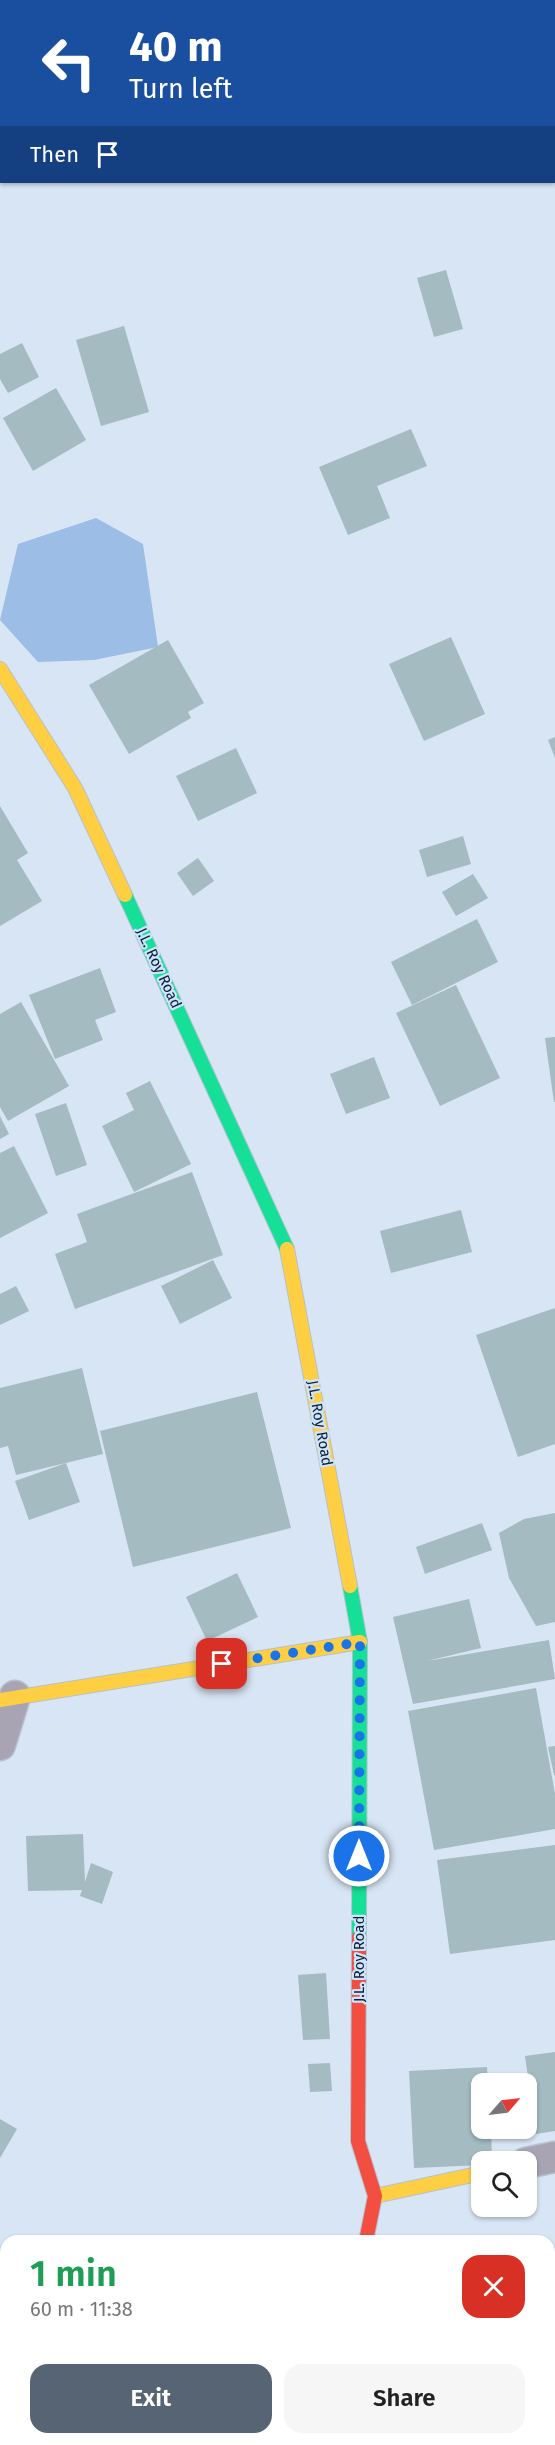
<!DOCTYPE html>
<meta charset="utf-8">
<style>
:root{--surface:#fff;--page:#f6f6f6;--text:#222;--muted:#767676;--accent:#566473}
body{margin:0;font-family:"Fira Sans",sans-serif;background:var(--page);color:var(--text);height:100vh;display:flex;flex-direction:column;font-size:22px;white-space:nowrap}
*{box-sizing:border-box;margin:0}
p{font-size:20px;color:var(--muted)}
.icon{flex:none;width:33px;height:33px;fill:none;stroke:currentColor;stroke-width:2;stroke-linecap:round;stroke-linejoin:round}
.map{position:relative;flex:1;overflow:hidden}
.panel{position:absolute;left:0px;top:2235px;width:555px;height:210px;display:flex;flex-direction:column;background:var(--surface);border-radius:18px 18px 0 0;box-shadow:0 2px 4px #0004}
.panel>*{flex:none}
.banner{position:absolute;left:0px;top:0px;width:555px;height:183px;box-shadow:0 2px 4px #0004;background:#1a4fa0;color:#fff;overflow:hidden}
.needle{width:39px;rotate:62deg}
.tools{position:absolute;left:471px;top:2073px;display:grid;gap:12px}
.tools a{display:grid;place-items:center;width:66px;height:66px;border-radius:12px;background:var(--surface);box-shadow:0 2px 4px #0004;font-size:30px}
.pin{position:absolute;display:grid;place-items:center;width:51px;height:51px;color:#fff;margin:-26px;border-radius:12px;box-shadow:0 3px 9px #0006}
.me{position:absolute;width:66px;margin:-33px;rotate:0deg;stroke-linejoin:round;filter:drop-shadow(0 0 4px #0008)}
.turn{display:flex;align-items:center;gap:21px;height:126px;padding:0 30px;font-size:27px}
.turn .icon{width:78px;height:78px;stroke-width:2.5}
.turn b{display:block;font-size:42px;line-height:51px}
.then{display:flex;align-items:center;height:57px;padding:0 30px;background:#0003;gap:12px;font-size:22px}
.round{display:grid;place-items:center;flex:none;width:63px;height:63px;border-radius:18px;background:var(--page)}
.headline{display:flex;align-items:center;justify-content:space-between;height:102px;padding:0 30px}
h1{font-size:36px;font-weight:600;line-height:45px;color:#1e9e55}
.primary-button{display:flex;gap:12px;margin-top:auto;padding:12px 30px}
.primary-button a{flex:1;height:69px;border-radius:18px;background:var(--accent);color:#fff;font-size:24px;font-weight:600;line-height:69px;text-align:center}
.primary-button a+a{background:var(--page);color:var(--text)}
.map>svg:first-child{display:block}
.water{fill:#9bbde6}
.building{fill:#a3bbc1}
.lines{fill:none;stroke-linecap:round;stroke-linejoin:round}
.street-casing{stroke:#b6c1ce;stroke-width:33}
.fast-casing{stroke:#b6c1ce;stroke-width:16}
.slow-casing{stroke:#b6c1ce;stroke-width:16}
.jam-casing{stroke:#b6c1ce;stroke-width:16}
.street{stroke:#a8a4b3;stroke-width:30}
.fast{stroke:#16e098;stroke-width:14}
.slow{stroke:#ffcf43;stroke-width:14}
.jam{stroke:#f24e42;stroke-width:14}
.route{stroke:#1a73e8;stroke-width:10;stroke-dasharray:0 18}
.labels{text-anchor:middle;stroke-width:4.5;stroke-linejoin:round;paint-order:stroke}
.street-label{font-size:15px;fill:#101e2e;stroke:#cde4ff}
</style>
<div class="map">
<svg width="555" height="2445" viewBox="0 0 555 2445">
<rect width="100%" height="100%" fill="#d8e5f4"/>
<path class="water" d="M96,518L143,544L158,647L94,660L38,662L0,620L18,544Z"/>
<g class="building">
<path d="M446,270L463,329L434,337L417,278Z"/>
<path d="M124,326L149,412L101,426L76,340Z"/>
<path d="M22,343L39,377L8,393L0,379V354Z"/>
<path d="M56,388L86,440L33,471L3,418Z"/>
<path d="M411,429L427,466L377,486L390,518L348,535L319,467Z"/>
<path d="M451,637L485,714L424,741L389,664Z"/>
<path d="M168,640L204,703L188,712L191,718L129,754L89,685Z"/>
<path d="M555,737V758L548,740Z"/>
<path d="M236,748L257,793L198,821L176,776Z"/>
<path d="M0,806L28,853L17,860L42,901L0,926Z"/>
<path d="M463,836L471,864L427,877L419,850Z"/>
<path d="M198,858L214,881L193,896L177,873Z"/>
<path d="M473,874L488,898L456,916L442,892Z"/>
<path d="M477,919L498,962L412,1005L391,962Z"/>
<path d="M100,968L116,1012L95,1020L103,1040L55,1059L29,995Z"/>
<path d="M456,985L500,1078L440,1106L396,1013Z"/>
<path d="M21,1002L69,1086L8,1121L0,1107V1014Z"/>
<path d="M555,1037V1102H554L545,1038Z"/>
<path d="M374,1057L390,1098L346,1114L330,1074Z"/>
<path d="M150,1081L191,1164L134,1192L102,1126L134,1110L126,1093Z"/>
<path d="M66,1103L87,1165L56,1176L35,1114Z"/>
<path d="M0,1116L9,1134L0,1139Z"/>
<path d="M14,1146L48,1213L0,1238V1153Z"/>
<path d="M192,1172L223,1255L75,1309L55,1254L87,1242L77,1214Z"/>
<path d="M461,1210L472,1252L391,1273L380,1231Z"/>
<path d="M213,1260L232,1298L180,1324L161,1286Z"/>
<path d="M16,1286L29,1311L0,1325V1294Z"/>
<path d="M555,1308V1444L518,1457L476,1335Z"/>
<path d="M82,1368L103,1454L16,1475L8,1446L0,1448V1388Z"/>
<path d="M257,1392L291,1528L133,1567L100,1431Z"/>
<path d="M66,1463L80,1502L29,1520L15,1481Z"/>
<path d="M555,1513V1622L536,1626L509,1578L499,1533L524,1519Z"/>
<path d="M482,1523L492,1550L425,1574L416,1547Z"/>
<path d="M237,1573L258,1617L207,1641L186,1597Z"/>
<path d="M469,1599L481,1648L427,1661L549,1640L555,1679L413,1704L393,1617Z"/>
<path d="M536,1688L555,1794V1829L434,1850L408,1711Z"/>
<path d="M555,1746V1775H554L548,1747Z"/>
<path d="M83,1834L85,1882L91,1863L113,1872L102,1904L80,1896L82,1890L28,1891L26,1836Z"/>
<path d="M555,1845V1940L450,1954L437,1860Z"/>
<path d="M326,1973L330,2039L303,2040L298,1975Z"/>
<path d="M555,2052V2131L536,2134L525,2056Z"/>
<path d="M330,2063L332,2091L310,2092L308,2064Z"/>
<path d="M487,2067L488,2084H482V2128H491L492,2162L482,2165L414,2168L409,2071Z"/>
<path d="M0,2119L17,2129L0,2158Z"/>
<path d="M129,2439H247L248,2445H129Z"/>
<path d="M448,2439H472L474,2445H449Z"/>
<path d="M480,2439H551L552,2445H481Z"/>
</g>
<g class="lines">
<g class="street-casing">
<g id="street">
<path d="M0,1745L15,1696"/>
<path d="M526,2163L555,2157"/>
</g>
</g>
<g class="fast-casing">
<g id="fast">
<path d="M125,895L287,1249"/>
<path d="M350,1586L360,1642L359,1937"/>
</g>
</g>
<g class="slow-casing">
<g id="slow">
<path d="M0,669L75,788L125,895"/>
<path d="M287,1249L350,1586"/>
<path d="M0,1700L360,1642"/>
<path d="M375,2196L482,2173"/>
</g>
</g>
<g class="jam-casing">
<g id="jam">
<path d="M359,1937L358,2141L375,2196L366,2241"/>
<path d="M324,2445L325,2439"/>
</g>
</g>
<use href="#street" class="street"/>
<use href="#fast" class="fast"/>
<use href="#slow" class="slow"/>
<use href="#jam" class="jam"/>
</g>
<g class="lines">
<path class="route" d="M222,1664L360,1642L359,1856"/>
</g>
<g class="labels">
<g class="street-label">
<text transform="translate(159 968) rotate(65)" y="5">J.L. Roy Road</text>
<text transform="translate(320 1423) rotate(80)" y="5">J.L. Roy Road</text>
<text transform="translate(359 1959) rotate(-90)" y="5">J.L. Roy Road</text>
</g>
</g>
</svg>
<div class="tools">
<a><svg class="needle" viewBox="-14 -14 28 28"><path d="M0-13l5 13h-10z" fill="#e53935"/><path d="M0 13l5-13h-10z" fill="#767676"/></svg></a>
<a><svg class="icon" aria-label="search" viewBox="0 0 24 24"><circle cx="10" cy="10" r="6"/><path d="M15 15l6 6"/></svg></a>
</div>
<div class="pin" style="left:222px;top:1664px;background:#d93025"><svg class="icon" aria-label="arrive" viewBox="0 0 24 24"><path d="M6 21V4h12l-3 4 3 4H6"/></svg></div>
<svg class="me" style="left:359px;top:1856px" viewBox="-20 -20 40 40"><circle r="17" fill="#1a73e8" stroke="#fff" stroke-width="3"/><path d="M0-11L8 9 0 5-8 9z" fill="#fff"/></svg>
<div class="banner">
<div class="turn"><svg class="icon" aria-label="left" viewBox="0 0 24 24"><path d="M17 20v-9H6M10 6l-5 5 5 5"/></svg><div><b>40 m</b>Turn left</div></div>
<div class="then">Then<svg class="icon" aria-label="arrive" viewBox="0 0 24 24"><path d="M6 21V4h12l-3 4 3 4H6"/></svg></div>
</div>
<section class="panel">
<div class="headline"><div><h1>1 min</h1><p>60 m · 11:38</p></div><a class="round" style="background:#d93025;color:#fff"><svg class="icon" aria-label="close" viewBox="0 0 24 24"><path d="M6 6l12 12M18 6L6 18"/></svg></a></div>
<div class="primary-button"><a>Exit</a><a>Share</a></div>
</section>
</div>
